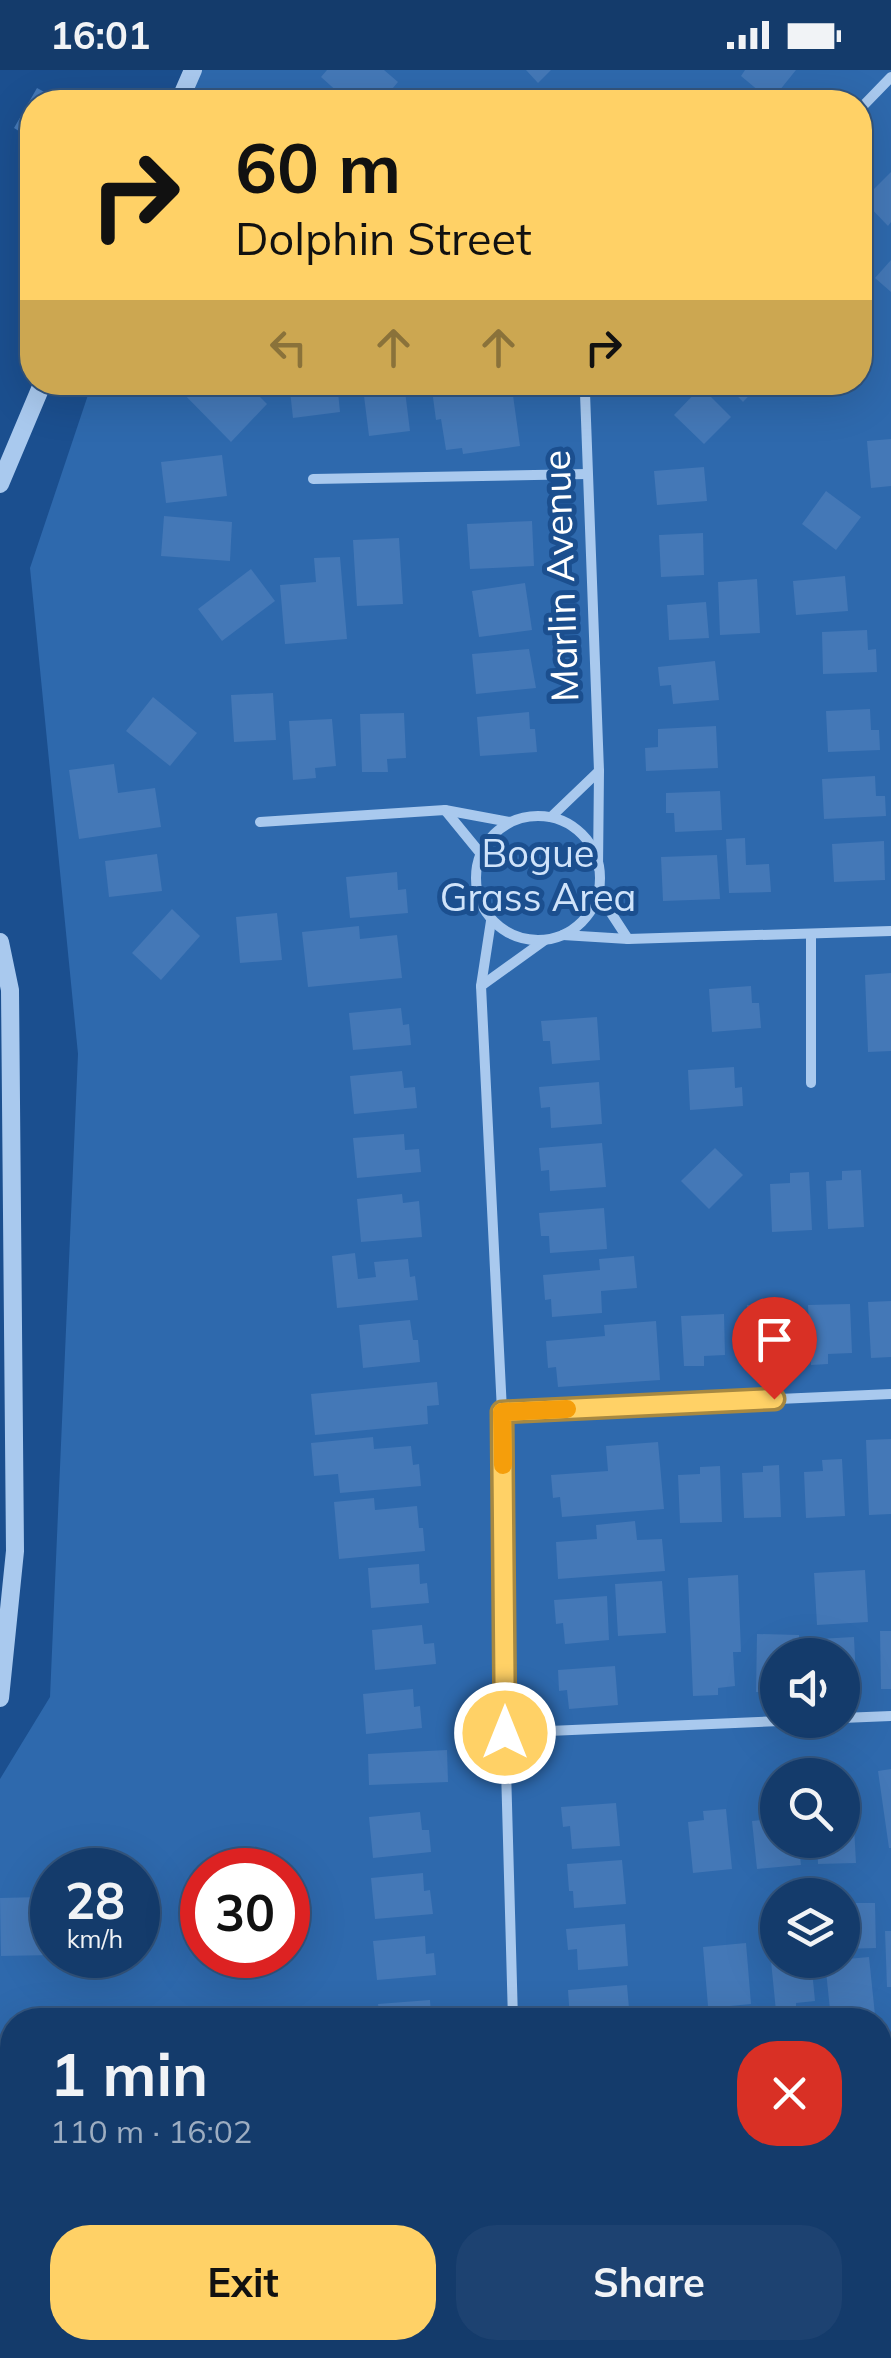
<!DOCTYPE html>
<meta charset="utf-8">
<style>
:root{--surface:#143b6b;--page:#1d4271;--text:#f1f3f6;--muted:#9dadc1;--line:#33557e;--accent:#ffd166}
body{margin:0;font-family:Mulish,sans-serif;background:var(--page);color:var(--text);height:100vh;display:flex;flex-direction:column;font-size:38px;white-space:nowrap}
*{box-sizing:border-box;margin:0}
p{font-size:32px;color:var(--muted)}
.icon{flex:none;width:55px;height:55px;fill:none;stroke:currentColor;stroke-width:2;stroke-linecap:round;stroke-linejoin:round}
.map{position:relative;flex:1;overflow:hidden}
.side{position:absolute;left:0px;top:1938px;width:892px;height:352px;display:flex;flex-direction:column;background:var(--surface);border-radius:40px 40px 0 0;box-shadow:0 10px 40px #0002,0 0 0 2px var(--line)}
.side>*{flex:none}
.guide{position:absolute;left:20px;top:20px;width:852px;height:305px;border-radius:40px;box-shadow:0 10px 40px #0002,0 0 0 2px var(--line);background:#ffd166;color:#111;overflow:hidden}
.controls{position:absolute;left:760px;top:1568px;display:grid;gap:20px}
.controls a{display:grid;place-items:center;width:100px;height:100px;border-radius:50%;background:var(--surface);box-shadow:0 10px 40px #0002,0 0 0 2px var(--line);font-size:50px}
.speed{position:absolute;left:30px;top:1778px;display:flex;gap:20px;font-size:50px;font-weight:700;text-align:center}
.speed>*{display:grid;place-content:center;width:130px;height:130px;border-radius:50%;background:var(--surface);box-shadow:0 10px 40px #0002,0 0 0 2px var(--line);line-height:1}
.speed small{font-size:25px;font-weight:400}
.speed .limit{border:15px solid #d22;background:#fff;color:#111}
.pin{position:absolute;display:grid;place-items:center;width:85px;height:85px;color:#fff;margin:-102px -42px;border-radius:50% 50% 50% 0;rotate:-45deg;box-shadow:0 0 10px #0007}
.pin .icon{rotate:45deg}
.me{position:absolute;width:110px;margin:-55px;rotate:0deg;stroke-linejoin:round;filter:drop-shadow(0 0 8px #0008)}
.turn{display:flex;align-items:center;gap:35px;height:210px;padding:0 50px;font-size:45px}
.turn .icon{width:130px;height:130px;stroke-width:2.5}
.turn b{display:block;font-size:70px;line-height:85px}
.lanes{display:flex;align-items:center;height:95px;padding:0 50px;background:#0003;justify-content:center;gap:50px;direction:ltr}
.lanes .off{opacity:.35}
.round{display:grid;place-items:center;flex:none;width:105px;height:105px;border-radius:40px;background:var(--page)}
.head{display:flex;align-items:center;justify-content:space-between;height:170px;padding:0 50px}
h1{font-size:60px;font-weight:700;line-height:75px}
.cta{display:flex;gap:20px;margin-top:auto;padding:20px 50px}
.cta a{flex:1;height:115px;border-radius:40px;background:var(--accent);color:#111;font-size:40px;font-weight:700;line-height:115px;text-align:center}
.cta a+a{background:var(--page);color:var(--text)}
.status{display:flex;justify-content:space-between;align-items:center;height:70px;padding:0 50px;background:var(--surface);direction:ltr}
.status svg{height:28px;fill:currentColor}
.map>svg:first-child{display:block}
.green{fill:#2e69ad;fill-rule:evenodd}
.building{fill:#4478b7}
.lines{fill:none;stroke-linecap:round;stroke-linejoin:round}
.minor{stroke:#a9c9ee;stroke-width:10}
.tertiary{stroke:#a9c9ee;stroke-width:18}
.route-casing{stroke:#a68842;stroke-width:25}
.route{stroke:#ffd166;stroke-width:18}
.slow{stroke:#f59e0b;stroke-width:18}
.labels{text-anchor:middle;stroke-width:10;stroke-linejoin:round;paint-order:stroke}
.street-label{font-size:38px;fill:#fff;stroke:#1b4f8f}
.park-label{font-size:38px;fill:#cfe3fa;stroke:#1b4f8f}
</style>
<div class="status"><b>16:01</b><svg viewBox="0 0 49 12"><path d="M0 12V9h3v3zM5 12V6h3v6zM10 12V3h3v9zM15 12V0h3v12zM26 1h20v11H26zM47 4h2v5h-2z"/></svg></div>
<div class="map">
<svg width="891" height="2288" viewBox="0 0 891 2288">
<rect width="100%" height="100%" fill="#1b4f8f"/>
<path class="green" d="M195,0H891V2288H0V1709L50,1627L78,984L30,498L92,313L860,312V32H184ZM778,1585H842V1650H778ZM778,1705H842V1770H778ZM52,1800H138V1885H52ZM202,1800H288V1885H202ZM778,1825H842V1890H778ZM12,1950H880V2278H12Z"/>
<g class="building">
<path d="M327,0H384L398,12L381,32H349L321,7Z"/>
<path d="M526,0H551L538,13Z"/>
<path d="M745,0H796L771,31L741,6Z"/>
<path d="M37,18L63,32H32V69L14,58Z"/>
<path d="M578,19L592,32H565Z"/>
<path d="M891,102V152L888,156L863,130Z"/>
<path d="M891,190V222L875,208Z"/>
<path d="M172,312H245L267,334L231,372Z"/>
<path d="M289,312H337L340,342L293,348Z"/>
<path d="M724,312H762L743,332Z"/>
<path d="M473,314L474,323L512,318L520,376L463,384L462,378L446,380L441,349L436,350L432,320Z"/>
<path d="M701,317L731,347L704,374L674,345Z"/>
<path d="M405,321L410,361L369,366L364,326Z"/>
<path d="M891,369V416L871,418L867,371Z"/>
<path d="M222,385L227,426L166,433L161,392Z"/>
<path d="M704,397L707,431L657,435L654,401Z"/>
<path d="M826,421L861,447L836,480L802,454Z"/>
<path d="M164,446L232,452L230,491L161,486Z"/>
<path d="M532,451L534,496L470,499L467,454Z"/>
<path d="M703,463L704,505L661,507L659,465Z"/>
<path d="M399,468L403,534L357,536L353,470Z"/>
<path d="M340,487L347,569L285,574L280,515L316,512L314,488Z"/>
<path d="M251,499L275,531L222,571L198,539Z"/>
<path d="M845,506L848,541L796,545L793,511Z"/>
<path d="M757,509L760,563L720,565L718,512Z"/>
<path d="M525,513L532,560L479,567L472,521Z"/>
<path d="M706,532L709,568L669,570L667,535Z"/>
<path d="M867,560L868,580L876,579L877,602L823,604L822,562Z"/>
<path d="M529,579L536,618L476,624L472,584Z"/>
<path d="M715,591L719,630L673,634L671,615L660,616L658,597Z"/>
<path d="M273,623L276,670L234,672L231,625Z"/>
<path d="M153,627L197,663L170,696L126,661Z"/>
<path d="M870,639L871,660H879L880,680L828,682L826,641Z"/>
<path d="M529,642L530,659H535L537,682L480,686L477,647Z"/>
<path d="M404,643L406,688L387,689L388,702H362L360,644Z"/>
<path d="M332,649L336,696L315,698L316,708L293,710L289,651Z"/>
<path d="M716,656L718,698L646,701L645,678L658,677V659Z"/>
<path d="M114,694L118,723L155,718L161,757L79,769L69,700Z"/>
<path d="M875,706L876,726H885L886,746L824,749L822,709Z"/>
<path d="M720,721L722,760L675,762L674,743H666V723Z"/>
<path d="M745,768L746,795L769,794L771,822L729,823L726,769Z"/>
<path d="M884,771L885,810L834,812L832,774Z"/>
<path d="M157,784L162,821L109,827L105,791Z"/>
<path d="M717,785L720,829L663,831L661,787Z"/>
<path d="M397,802L398,820L406,819L408,843L350,848L346,807Z"/>
<path d="M172,839L200,866L161,910L132,883Z"/>
<path d="M277,843L282,890L240,893L236,847Z"/>
<path d="M359,856L360,869L397,865L402,908L308,917L302,862Z"/>
<path d="M891,903V981L868,982L865,905Z"/>
<path d="M751,916L752,933H759L761,958L712,962L709,919Z"/>
<path d="M401,938L403,955L409,954L411,975L353,980L349,943Z"/>
<path d="M597,947L600,990L552,994L550,971H543L541,951Z"/>
<path d="M734,997L735,1018L742,1017L743,1036L690,1040L688,1000Z"/>
<path d="M402,1001L404,1018L415,1017L417,1038L354,1044L350,1006Z"/>
<path d="M599,1012L602,1054L551,1058L550,1037L541,1038L539,1017Z"/>
<path d="M404,1064L405,1080L419,1079L421,1102L357,1108L353,1068Z"/>
<path d="M602,1073L606,1117L550,1121L549,1100L541,1101L539,1078Z"/>
<path d="M715,1078L743,1105L709,1139L681,1111Z"/>
<path d="M861,1100L864,1157L828,1159L826,1111L842,1110V1101Z"/>
<path d="M809,1102L812,1160L772,1162L770,1114L790,1113V1103Z"/>
<path d="M402,1124L403,1133L419,1131L422,1167L361,1172L357,1129Z"/>
<path d="M604,1138L607,1179L550,1183L549,1166H541L539,1143Z"/>
<path d="M355,1183L358,1209L376,1207L374,1192L408,1189L410,1207L415,1206L418,1230L337,1238L332,1186Z"/>
<path d="M634,1186L637,1218L601,1221L602,1243L552,1247L551,1229L545,1230L543,1205L600,1200L599,1189Z"/>
<path d="M891,1231V1287L871,1288L868,1232Z"/>
<path d="M783,1234L786,1283L768,1284V1291L750,1292L747,1235Z"/>
<path d="M850,1234L852,1283L828,1284V1294L811,1295L808,1235Z"/>
<path d="M724,1244L725,1285L704,1286V1296H684L681,1246Z"/>
<path d="M410,1250L413,1270H418L420,1292L363,1298L359,1255Z"/>
<path d="M656,1251L660,1310L558,1317L556,1297L548,1298L546,1271L605,1266L604,1255Z"/>
<path d="M437,1312L439,1335L427,1336L428,1354L315,1365L311,1324Z"/>
<path d="M373,1367L374,1379L411,1376L413,1395L419,1394L421,1416L340,1423L338,1404L314,1406L311,1373Z"/>
<path d="M891,1369V1444L869,1445L866,1370Z"/>
<path d="M658,1372L664,1439L562,1447L560,1427L553,1428L551,1405L608,1401L606,1376Z"/>
<path d="M842,1389L845,1446L806,1448L804,1402L823,1401L822,1390Z"/>
<path d="M779,1395L781,1447L744,1448L742,1403L763,1402V1396Z"/>
<path d="M720,1396L722,1452L680,1453L678,1405L700,1404V1397Z"/>
<path d="M374,1428L375,1440L417,1436L419,1458H423L425,1481L339,1489L334,1432Z"/>
<path d="M635,1451L637,1470L662,1469L665,1501L558,1509L556,1472L597,1469L596,1455Z"/>
<path d="M419,1494L420,1514L427,1513L429,1533L371,1538L368,1498Z"/>
<path d="M865,1500L868,1552L817,1555L814,1503Z"/>
<path d="M738,1505L741,1582H733L735,1616L718,1618V1625L693,1626L688,1508Z"/>
<path d="M662,1511L666,1563L618,1566L615,1514Z"/>
<path d="M607,1526L609,1570L565,1574L563,1553L556,1554L554,1530Z"/>
<path d="M422,1555L424,1574L434,1573L436,1594L375,1600L372,1560Z"/>
<path d="M880,1561H891V1619H881Z"/>
<path d="M757,1564L799,1565V1585H778L777,1622H756Z"/>
<path d="M854,1567L856,1609L842,1610V1585H819L818,1569Z"/>
<path d="M615,1596L618,1635L569,1639L567,1620L559,1621L558,1600Z"/>
<path d="M413,1619L414,1637L420,1636L422,1658L366,1664L363,1624Z"/>
<path d="M447,1680L448,1712L369,1715L368,1684Z"/>
<path d="M891,1699V1778H889L878,1701Z"/>
<path d="M616,1733L620,1776L572,1779L570,1756L563,1757L561,1737Z"/>
<path d="M842,1738H853L856,1793L818,1794L817,1770H842Z"/>
<path d="M726,1739L732,1799L693,1803L688,1752L704,1750L703,1741Z"/>
<path d="M778,1739V1770H798L801,1795L757,1799L752,1751L771,1749L770,1740Z"/>
<path d="M420,1742L422,1760H429L431,1782L373,1788L369,1747Z"/>
<path d="M622,1790L626,1834L574,1838L573,1821H569L567,1794Z"/>
<path d="M138,1798H140L143,1826L138,1827Z"/>
<path d="M423,1803L424,1821L430,1820L433,1844L375,1849L371,1808Z"/>
<path d="M41,1827L42,1841H52V1885L1,1886L0,1828Z"/>
<path d="M842,1833H875L876,1878L842,1879Z"/>
<path d="M625,1854L628,1896L578,1900L577,1879L568,1880L566,1859Z"/>
<path d="M885,1861H891V1917H887Z"/>
<path d="M425,1866L426,1884L434,1883L436,1905L377,1910L373,1871Z"/>
<path d="M778,1870V1890H811L815,1931L796,1933V1940L776,1941L769,1871Z"/>
<path d="M746,1873L751,1934L730,1936L731,1946L709,1948L703,1877Z"/>
<path d="M869,1887L875,1945L831,1950L825,1891Z"/>
<path d="M627,1915L630,1950H570L568,1920Z"/>
<path d="M430,1930L431,1946H436L437,1950H380L378,1934Z"/>
<path d="M46,2278H141L143,2288H48Z"/>
<path d="M393,2278H425V2280L394,2284Z"/>
</g>
<g class="lines">
<g class="minor">
<path d="M860,39L891,7"/>
<path d="M595,312L585,323L599,701L598,797"/>
<path d="M313,409L587,404"/>
<path d="M445,740L481,784"/>
<circle cx="538" cy="808" r="62"/>
<path d="M551,747L599,701"/>
<path d="M260,752L445,740L510,752"/>
<path d="M598,823L628,869"/>
<path d="M491,851L481,916L502,1341L505,1663L513,1950"/>
<path d="M811,864V1013"/>
<path d="M563,865L628,869L891,861"/>
<path d="M481,916L545,870"/>
<path d="M502,1341L891,1324"/>
<path d="M842,1648L891,1646"/>
<path d="M505,1663L804,1650"/>
<path d="M880,1972H891"/>
<path d="M523,2278V2288"/>
</g>
<g class="tertiary">
<path d="M179,32L193,0"/>
<path d="M0,414L43,312"/>
<path d="M0,872L10,920L15,1481L0,1628"/>
</g>
</g>
<g class="lines">
<g class="route-casing">
<path id="route" d="M505,1663L502,1342L774,1329"/>
</g>
<use href="#route" class="route"/>
<path class="slow" d="M503,1395L502,1342L567,1339"/>
</g>
<g class="labels">
<g class="street-label">
<text transform="translate(561 506) rotate(-92)" y="13">Marlin Avenue</text>
</g>
<g class="park-label">
<text x="538" y="797">Bogue<tspan x="538" dy="44">Grass Area</tspan></text>
</g>
</g>
</svg>
<div class="controls">
<a><svg class="icon" aria-label="sound" viewBox="0 0 24 24"><path d="M4 9h4l5-4v14l-5-4H4zM17 9q2 3 0 6"/></svg></a>
<a><svg class="icon" aria-label="search" viewBox="0 0 24 24"><circle cx="10" cy="10" r="6"/><path d="M15 15l6 6"/></svg></a>
<a><svg class="icon" aria-label="layers" viewBox="0 0 24 24"><path d="M12 4l9 5-9 5-9-5zM3 14l9 5 9-5"/></svg></a>
</div>
<div class="speed"><div>28<small>km/h</small></div><div class="limit">30</div></div>
<div class="pin" style="left:774px;top:1329px;background:#d93025"><svg class="icon" aria-label="arrive" viewBox="0 0 24 24"><path d="M6 21V4h12l-3 4 3 4H6"/></svg></div>
<svg class="me" style="left:505px;top:1663px" viewBox="-20 -20 40 40"><circle r="17" fill="#ffd166" stroke="#fff" stroke-width="3"/><path d="M0-11L8 9 0 5-8 9z" fill="#fff"/></svg>
<div class="guide">
<div class="turn"><svg class="icon" aria-label="right" viewBox="0 0 24 24"><path d="M7 20v-9h11M14 6l5 5-5 5"/></svg><div><b>60 m</b>Dolphin Street</div></div>
<div class="lanes"><svg class="icon off" aria-label="left" viewBox="0 0 24 24"><path d="M17 20v-9H6M10 6l-5 5 5 5"/></svg><svg class="icon off" aria-label="ahead" viewBox="0 0 24 24"><path d="M12 20V5M6 11l6-6 6 6"/></svg><svg class="icon off" aria-label="ahead" viewBox="0 0 24 24"><path d="M12 20V5M6 11l6-6 6 6"/></svg><svg class="icon" aria-label="right" viewBox="0 0 24 24"><path d="M7 20v-9h11M14 6l5 5-5 5"/></svg></div>
</div>
<section class="side">
<div class="head"><div><h1>1 min</h1><p>110 m · 16:02</p></div><a class="round" style="background:#d93025;color:#fff"><svg class="icon" aria-label="close" viewBox="0 0 24 24"><path d="M6 6l12 12M18 6L6 18"/></svg></a></div>
<div class="cta"><a>Exit</a><a>Share</a></div>
</section>
</div>
